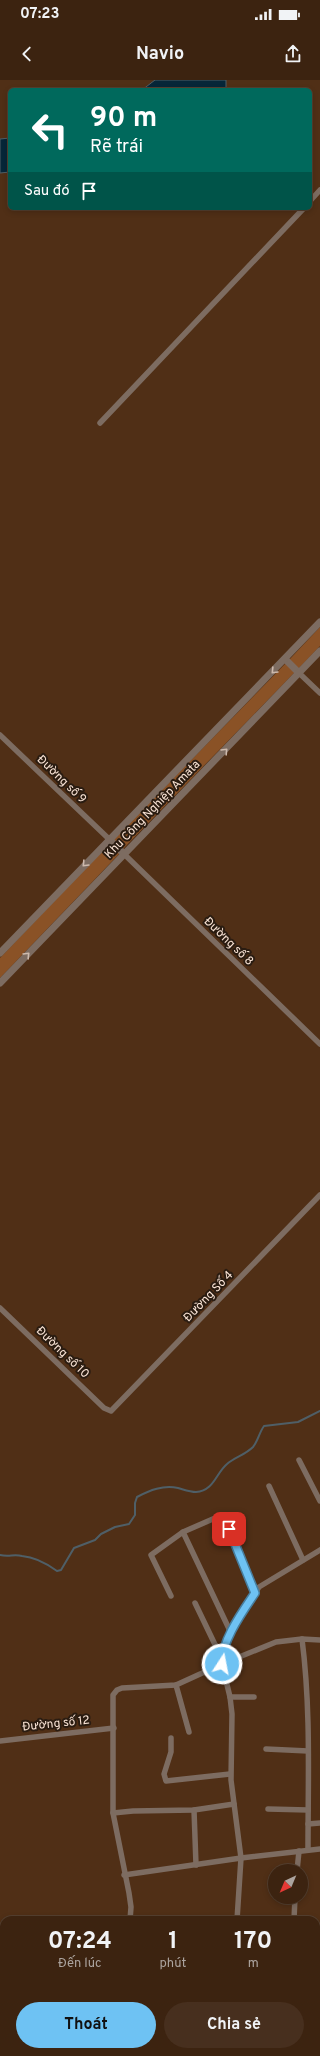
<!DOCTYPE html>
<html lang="vi">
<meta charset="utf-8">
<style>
:root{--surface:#3c2310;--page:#472f1e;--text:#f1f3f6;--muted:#aca49f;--line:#554030;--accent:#6ec2f3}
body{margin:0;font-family:Overpass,sans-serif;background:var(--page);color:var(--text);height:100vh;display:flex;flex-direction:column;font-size:15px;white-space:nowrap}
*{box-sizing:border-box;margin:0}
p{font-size:13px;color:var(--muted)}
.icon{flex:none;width:22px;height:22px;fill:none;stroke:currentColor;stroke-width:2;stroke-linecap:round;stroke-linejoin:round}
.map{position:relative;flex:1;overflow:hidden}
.sheet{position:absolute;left:0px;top:1836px;width:320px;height:140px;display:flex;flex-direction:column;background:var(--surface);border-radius:12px 12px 0 0;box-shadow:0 2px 6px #0003,0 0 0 1px var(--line)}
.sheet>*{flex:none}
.banner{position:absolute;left:8px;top:8px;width:304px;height:122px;border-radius:6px;box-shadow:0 2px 6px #0003,0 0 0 1px var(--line);background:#00695c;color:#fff;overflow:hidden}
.needle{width:26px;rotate:224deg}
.buttons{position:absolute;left:268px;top:1784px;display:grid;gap:8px}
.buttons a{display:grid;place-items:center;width:40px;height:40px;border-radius:50%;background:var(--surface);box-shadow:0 2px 6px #0003,0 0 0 1px var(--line);font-size:20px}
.pin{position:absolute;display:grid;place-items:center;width:34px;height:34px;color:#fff;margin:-17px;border-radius:8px;box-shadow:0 2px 6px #0006}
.me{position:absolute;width:44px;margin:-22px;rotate:11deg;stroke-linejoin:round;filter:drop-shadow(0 0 3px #0008)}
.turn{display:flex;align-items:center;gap:14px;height:84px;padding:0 16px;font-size:18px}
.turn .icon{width:52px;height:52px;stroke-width:2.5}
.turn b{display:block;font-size:28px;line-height:34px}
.then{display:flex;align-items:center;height:38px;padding:0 16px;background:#0003;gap:8px;font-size:15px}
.eta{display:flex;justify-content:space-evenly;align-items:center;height:68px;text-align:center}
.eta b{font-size:24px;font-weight:700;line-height:28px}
.button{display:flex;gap:8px;margin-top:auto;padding:8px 16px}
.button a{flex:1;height:46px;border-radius:24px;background:var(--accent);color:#111;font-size:16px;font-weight:700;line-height:46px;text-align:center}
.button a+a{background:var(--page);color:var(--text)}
.status{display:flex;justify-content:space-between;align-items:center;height:28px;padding:0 20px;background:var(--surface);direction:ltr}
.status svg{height:11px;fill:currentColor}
header{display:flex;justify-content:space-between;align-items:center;height:52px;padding:0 16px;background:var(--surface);font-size:18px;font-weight:700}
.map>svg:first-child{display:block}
.green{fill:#8a5226}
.water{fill:#062638;stroke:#4f5f67}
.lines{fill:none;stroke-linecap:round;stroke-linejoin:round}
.stream{stroke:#4f5f67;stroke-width:2}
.minor{stroke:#7d6c61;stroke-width:5.5}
.tertiary{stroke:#7d6c61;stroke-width:7}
.oneway{stroke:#cebaad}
.route-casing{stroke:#487e9e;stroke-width:10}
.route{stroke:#6ec2f3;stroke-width:7}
.labels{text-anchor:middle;stroke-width:4;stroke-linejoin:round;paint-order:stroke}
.street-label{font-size:12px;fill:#fae4d6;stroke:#2a1c11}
</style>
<div class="status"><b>07:23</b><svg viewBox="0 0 49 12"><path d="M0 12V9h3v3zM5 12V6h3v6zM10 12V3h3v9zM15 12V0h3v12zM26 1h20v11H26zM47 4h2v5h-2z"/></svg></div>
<header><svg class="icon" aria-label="back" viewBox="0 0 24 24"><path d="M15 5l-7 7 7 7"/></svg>Navio<svg class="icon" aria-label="share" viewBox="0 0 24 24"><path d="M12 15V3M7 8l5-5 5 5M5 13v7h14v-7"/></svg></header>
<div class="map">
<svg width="320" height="1976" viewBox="0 0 320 1976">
<rect width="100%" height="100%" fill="#502f16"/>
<g class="green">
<path d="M320,547V566L298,589L289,580Z"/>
<path d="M286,583L295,592L122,770L113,760Z"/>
<path d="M110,763L120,773L0,898V878Z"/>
</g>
<g class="water">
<path d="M155,0H226V7L223,10H142Z"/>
<path d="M10,58V92L0,93V59Z"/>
</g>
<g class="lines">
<g class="stream">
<path d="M0,1475C9,1477 14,1474 22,1476C35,1477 46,1483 57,1491L61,1490L74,1468L95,1460L101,1454L115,1447L129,1444L135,1435V1423L137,1417C150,1410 163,1405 178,1408C185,1410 190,1412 196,1412C214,1411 216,1393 227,1384C235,1377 245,1375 253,1367C258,1361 259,1353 264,1346L298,1342L320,1331"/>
<path d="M0,1939L4,1938"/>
<path d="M189,1972L193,1976"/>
</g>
<g class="minor">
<path d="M310,121L320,110"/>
<path d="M100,343L304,128"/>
<path d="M299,593L320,613"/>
<path d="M0,655L109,759"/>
<path d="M124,774L320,964"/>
<path d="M0,1228L104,1328L111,1331L320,1115"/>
<path d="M299,1380L320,1421"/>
<path d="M269,1406L303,1480"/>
<path d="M183,1452L231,1553"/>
<path d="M171,1516L151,1475L183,1452L222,1435L255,1513"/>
<path d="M195,1523L221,1577"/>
<path d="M302,1559C311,1629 308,1699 308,1769"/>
<path d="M176,1605L189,1652"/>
<path d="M230,1617H254"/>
<path d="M171,1658V1672L164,1694L166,1701L230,1694"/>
<path d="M0,1661L114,1648"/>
<path d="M266,1669L308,1671"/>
<path d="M268,1729L308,1730"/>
<path d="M194,1730L196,1785"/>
<path d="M113,1733L133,1731L194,1730L234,1724"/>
<path d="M308,1744L320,1743"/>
<path d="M297,1791L299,1771"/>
<path d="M124,1795L241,1778L320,1769"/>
<path d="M130,1840L131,1827L129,1813L113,1733V1615L117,1610L122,1608L176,1605L222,1584L276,1562L302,1559L320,1560"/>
<path d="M237,1840L241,1778L231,1700L232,1634L230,1617L222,1584L223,1572L242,1533L259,1507L320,1470"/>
<path d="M294,1840L295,1817"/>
<path d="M194,1972L198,1976"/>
<path d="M233,1972L236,1975"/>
<path d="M273,1972L279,1976"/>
<path d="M0,1973L4,1972"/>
<path d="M74,1976L77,1972"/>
<path d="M152,1976L155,1972"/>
<path d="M283,1976V1972"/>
</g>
<g class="tertiary">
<path d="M285,579L299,593"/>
<path d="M109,759L124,774"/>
<path d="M0,873L320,542"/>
<path d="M0,903L320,571"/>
</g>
</g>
<defs><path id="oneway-chevron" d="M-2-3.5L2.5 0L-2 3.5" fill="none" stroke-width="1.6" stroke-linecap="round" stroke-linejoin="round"/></defs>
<g class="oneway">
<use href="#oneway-chevron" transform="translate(274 591) rotate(134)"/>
<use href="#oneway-chevron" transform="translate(225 671) rotate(-46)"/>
<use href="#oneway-chevron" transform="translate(85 784) rotate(134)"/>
<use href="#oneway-chevron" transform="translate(27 875) rotate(-46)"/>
</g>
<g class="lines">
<g class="route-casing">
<path id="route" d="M222,1584C221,1561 243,1531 255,1513L229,1449"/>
</g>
<use href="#route" class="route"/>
</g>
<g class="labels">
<g class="street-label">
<text transform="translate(62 699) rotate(44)" y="4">Đường số 9</text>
<text transform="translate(152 729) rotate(-46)" y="4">Khu Công Nghiệp Amata</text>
<text transform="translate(229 861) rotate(44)" y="4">Đường số 8</text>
<text transform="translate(208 1216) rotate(-46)" y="4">Đường Số 4</text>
<text transform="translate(63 1272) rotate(44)" y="4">Đường số 10</text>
<text transform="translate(56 1643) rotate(-6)" y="4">Đường số 12</text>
</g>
</g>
</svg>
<div class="buttons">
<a><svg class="needle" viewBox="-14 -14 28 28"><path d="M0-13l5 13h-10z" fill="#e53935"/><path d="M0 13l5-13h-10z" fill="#aca49f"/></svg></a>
</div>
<div class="pin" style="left:229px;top:1449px;background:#d93025"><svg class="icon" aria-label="arrive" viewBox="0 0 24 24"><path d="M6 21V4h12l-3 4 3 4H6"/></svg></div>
<svg class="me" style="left:222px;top:1584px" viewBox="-20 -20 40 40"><circle r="17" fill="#6ec2f3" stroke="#fff" stroke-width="3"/><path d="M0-11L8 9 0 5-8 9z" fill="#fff"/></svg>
<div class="banner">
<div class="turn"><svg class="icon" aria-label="left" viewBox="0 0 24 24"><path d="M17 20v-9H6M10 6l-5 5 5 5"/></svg><div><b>90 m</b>Rẽ trái</div></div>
<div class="then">Sau đó<svg class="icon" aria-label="arrive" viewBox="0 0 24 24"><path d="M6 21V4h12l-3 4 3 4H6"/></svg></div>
</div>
<section class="sheet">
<div class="eta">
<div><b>07:24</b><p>Đến lúc</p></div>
<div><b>1</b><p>phút</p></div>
<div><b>170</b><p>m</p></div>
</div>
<div class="button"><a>Thoát</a><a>Chia sẻ</a></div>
</section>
</div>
